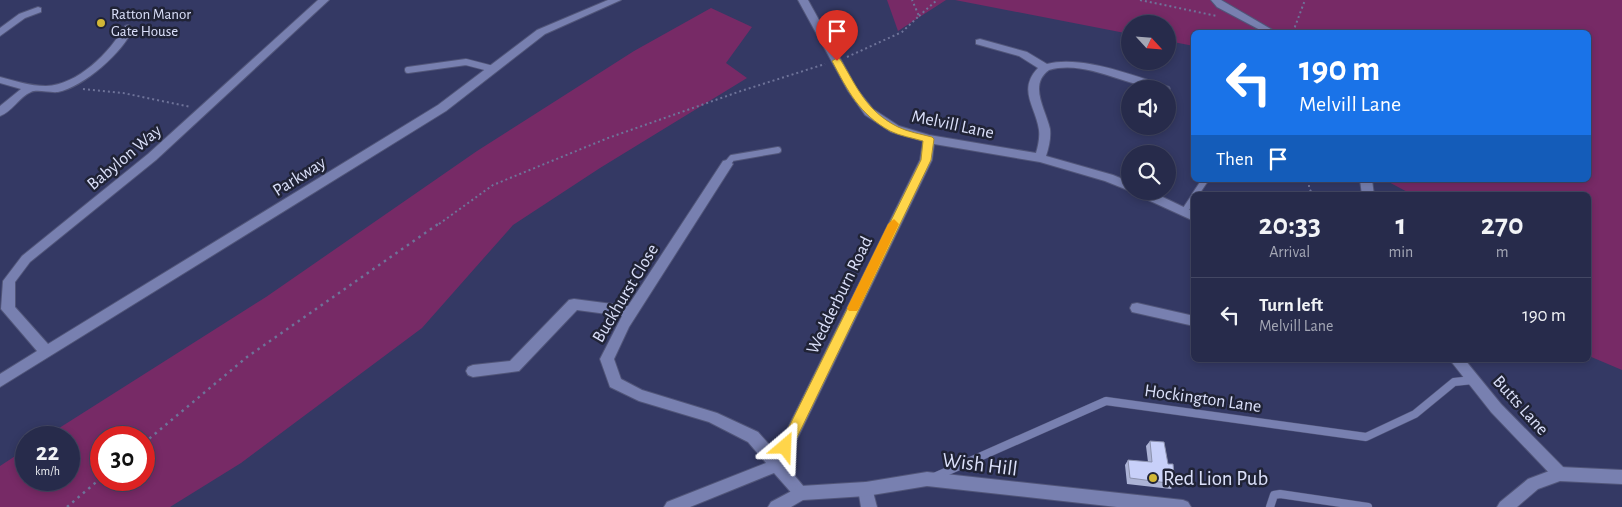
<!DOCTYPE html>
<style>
:root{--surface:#272b4b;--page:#2f3352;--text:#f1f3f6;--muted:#a4a7b5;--line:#434763}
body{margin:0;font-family:"Alegreya Sans",sans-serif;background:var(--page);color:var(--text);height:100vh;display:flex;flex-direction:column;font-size:19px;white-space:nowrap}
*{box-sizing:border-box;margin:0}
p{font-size:16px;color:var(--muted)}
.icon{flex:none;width:28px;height:28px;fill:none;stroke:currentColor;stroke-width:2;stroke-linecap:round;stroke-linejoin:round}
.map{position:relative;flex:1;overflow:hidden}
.panel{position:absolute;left:1191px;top:192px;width:400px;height:170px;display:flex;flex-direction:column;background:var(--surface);border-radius:8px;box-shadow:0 2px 8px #0003,0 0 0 1px var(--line)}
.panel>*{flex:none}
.guide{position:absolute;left:1191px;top:30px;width:400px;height:152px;border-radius:8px;box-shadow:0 2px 8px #0003,0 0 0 1px var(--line);background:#1a73e8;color:#fff;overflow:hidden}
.needle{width:32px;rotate:116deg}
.buttons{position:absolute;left:1121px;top:15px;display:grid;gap:10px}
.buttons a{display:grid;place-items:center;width:55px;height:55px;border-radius:50%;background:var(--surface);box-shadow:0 2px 8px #0003,0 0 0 1px var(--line);font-size:25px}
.speed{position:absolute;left:15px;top:426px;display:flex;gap:10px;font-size:25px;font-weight:700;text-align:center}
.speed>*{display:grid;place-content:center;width:65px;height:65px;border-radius:50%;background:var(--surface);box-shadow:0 2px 8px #0003,0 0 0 1px var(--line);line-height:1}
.speed small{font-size:12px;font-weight:400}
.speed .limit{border:8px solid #d22;background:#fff;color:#111}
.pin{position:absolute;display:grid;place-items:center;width:42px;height:42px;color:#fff;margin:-51px -21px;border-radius:50% 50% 50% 0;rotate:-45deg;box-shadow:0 0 5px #0007}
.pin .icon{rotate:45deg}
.me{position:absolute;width:55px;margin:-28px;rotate:26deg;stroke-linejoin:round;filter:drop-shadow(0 0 4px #0008)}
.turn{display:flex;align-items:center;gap:18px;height:105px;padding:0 25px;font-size:22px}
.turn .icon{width:65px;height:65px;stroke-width:2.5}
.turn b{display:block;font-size:35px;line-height:42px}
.then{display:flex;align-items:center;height:48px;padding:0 25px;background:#0003;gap:10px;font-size:19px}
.eta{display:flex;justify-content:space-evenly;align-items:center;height:85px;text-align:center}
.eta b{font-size:30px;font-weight:700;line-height:35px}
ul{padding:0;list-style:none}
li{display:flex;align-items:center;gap:15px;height:75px;padding:0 25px;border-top:1px solid var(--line)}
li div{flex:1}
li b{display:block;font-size:19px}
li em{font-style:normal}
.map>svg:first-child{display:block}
.green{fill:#772a66;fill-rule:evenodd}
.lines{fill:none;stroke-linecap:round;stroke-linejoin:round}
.service-far1-casing{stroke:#515579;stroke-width:8}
.service-casing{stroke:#515579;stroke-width:9}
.minor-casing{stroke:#515579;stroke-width:2}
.tertiary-casing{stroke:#515579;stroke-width:2}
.path-far1{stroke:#6e7399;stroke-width:2;stroke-dasharray:2 3;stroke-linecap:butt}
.path{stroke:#6e7399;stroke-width:2.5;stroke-dasharray:2.5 4.5;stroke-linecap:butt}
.service-far1{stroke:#7880b0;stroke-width:6}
.service{stroke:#7880b0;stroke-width:8}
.minor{fill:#7880b0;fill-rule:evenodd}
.tertiary{fill:#7880b0;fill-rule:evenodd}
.wall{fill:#acb3d6}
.building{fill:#c8d0f9;stroke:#8c92ae}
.route{fill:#ffd54a;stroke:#a68a30}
.slow{fill:#f59e0b}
.poi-dot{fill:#d2b736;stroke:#202336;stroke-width:2}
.labels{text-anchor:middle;stroke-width:5;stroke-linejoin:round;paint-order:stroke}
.far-poi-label{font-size:15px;fill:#dbe0fa;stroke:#202336;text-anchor:start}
.street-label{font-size:18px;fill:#dbe0fa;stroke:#202336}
.near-street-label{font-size:21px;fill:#dbe0fa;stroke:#202336}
.near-poi-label{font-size:21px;fill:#dbe0fa;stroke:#202336;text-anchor:start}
</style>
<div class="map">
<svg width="1622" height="507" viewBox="0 0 1622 507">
<rect width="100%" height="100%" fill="#343964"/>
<g class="green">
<path d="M887,0H946L898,31Z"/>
<path d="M955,0H1622V370L1589,356V195H1413L1385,180H1589V32H1194V46L1168,41V24H1130V34Z"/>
<path d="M711,8L752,27L726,63L747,78L600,168L513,225L422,328L241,463L170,507H0V466L26,449V480H69V438L45,437L266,297L477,151L634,51ZM101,438H144V480H101Z"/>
</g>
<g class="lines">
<g class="service-far1-casing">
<g id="service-far1">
<path d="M408,70L466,62L493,69"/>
<path d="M727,164L732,158L778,150"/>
<path d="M1195,195L1205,180"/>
<path d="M1184,212L1194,197"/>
</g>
</g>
<g class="service-casing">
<g id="service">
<path d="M932,478L1106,401L1366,437L1415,414L1454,382L1473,380"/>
<path d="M1270,507L1274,495L1280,494L1368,507"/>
</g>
</g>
<g class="minor-casing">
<g id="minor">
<path d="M318,0H329L156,160L30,262L15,282V307L48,344L438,105L537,30L608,0H621L545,34L446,111L0,387V374L37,351L1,309L3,281L22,256L148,154Z"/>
<path d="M798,0H808L857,89L873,109L899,126L929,135L1036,153C1038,146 1040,138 1039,130C1036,107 1017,90 1038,68L1019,56L976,44V40L980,39L1027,52L1047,64C1082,55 1135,76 1169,87L1170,89L1168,92V89C1128,89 1088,59 1049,70C1028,85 1046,110 1050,129C1051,138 1049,147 1046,156L1113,175L1130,182V191L1105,181L1040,162L934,144L932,160L785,464L809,493L806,498L801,500L796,498L774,473L690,507H664L667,502L766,463L748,442L709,422L639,401L610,387L600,359L622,316L577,310L519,371L473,377L468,375L466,371L468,367L473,365L510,361L569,300L574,299L628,306L723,161L727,160L733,164L629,327L614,359L621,379L642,390L717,413L758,432L776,452L920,160L923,141L891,132L865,115L848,91Z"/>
<path d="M1211,0H1221L1276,32H1264L1217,7Z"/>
<path d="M38,7L41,8V12L25,18L0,36V28L19,14Z"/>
<path d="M128,25L133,28C124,52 83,87 58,92C50,93 37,89 31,92C19,97 12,112 0,116V106L21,89L0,83V77C15,81 30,86 46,86C78,85 110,52 125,26Z"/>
<path d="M1360,180H1372L1374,195H1362Z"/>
<path d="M1133,191H1150L1194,212V221L1135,194Z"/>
<path d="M1137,303L1194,316V326L1132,312L1130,308L1132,304Z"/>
<path d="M1450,360H1465L1501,404L1565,469L1568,474L1565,479L1560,481L1555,479L1491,412Z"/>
<path d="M866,482L871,484L877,507H861L858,489L861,484Z"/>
</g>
</g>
<g class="tertiary-casing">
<g id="tertiary">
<path d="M1560,467L1622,470V484L1560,481L1538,489L1517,507H1497L1500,502L1528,479Z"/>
<path d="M927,472L1183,500L1188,502L1191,507H1117L927,486L866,496L803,500L791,507H768L771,502L801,486L866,482Z"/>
</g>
</g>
<g class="path-far1">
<path d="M1140,0L1217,16"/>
<path d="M919,16L937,0"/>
<path d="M1293,32L1305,0"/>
<path d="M847,57L902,32L919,16L912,0"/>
<path d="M83,89L123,93L191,107"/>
<path d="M1309,180V188L1313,195"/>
<path d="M439,224L493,185L608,138L741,91L825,64"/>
</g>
<g class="path">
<path d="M144,443L247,357L441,222"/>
<path d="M67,507L101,478"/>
</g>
<use href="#service-far1" class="service-far1"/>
<use href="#service" class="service"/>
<use href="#minor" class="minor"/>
<use href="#tertiary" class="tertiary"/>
</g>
<path class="wall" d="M1150,441L1168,464L1175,484L1171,489L1127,484L1125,465L1128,460L1148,462L1146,446Z"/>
<path class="building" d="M1150,441L1164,442L1168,464H1173L1175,484L1130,478L1128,460L1152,462Z"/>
<path class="route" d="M837,58L840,59C857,87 866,111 898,127C908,132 921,134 932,137L934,139L931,160L790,452L785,453L781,452L779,447L921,160L923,141C913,138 900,136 890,131C859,114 848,91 832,61Z"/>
<path class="slow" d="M894,219L899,224L859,308L857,311H849L847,308L888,224Z"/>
<g class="poi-dot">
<circle cx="101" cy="23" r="5"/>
<circle cx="1153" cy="478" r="5"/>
</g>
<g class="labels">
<g class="far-poi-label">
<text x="111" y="19">Ratton Manor<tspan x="111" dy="17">Gate House</tspan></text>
</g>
<g class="street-label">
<text transform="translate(953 124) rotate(12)" y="6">Melvill Lane</text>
<text transform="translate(124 157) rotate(-40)" y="6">Babylon Way</text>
<text transform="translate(299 176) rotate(-32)" y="6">Parkway</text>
<text transform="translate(625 293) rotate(-59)" y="6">Buckhurst Close</text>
<text transform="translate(839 295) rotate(-64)" y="6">Wedderburn Road</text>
<text transform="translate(1203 398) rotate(8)" y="6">Hockington Lane</text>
<text transform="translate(1521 405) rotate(48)" y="6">Butts Lane</text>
</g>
<g class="near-street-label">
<text transform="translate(980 464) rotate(7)" y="7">Wish Hill</text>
</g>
<g class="near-poi-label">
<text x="1163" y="485">Red Lion Pub</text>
</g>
</g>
</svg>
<div class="buttons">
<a><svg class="needle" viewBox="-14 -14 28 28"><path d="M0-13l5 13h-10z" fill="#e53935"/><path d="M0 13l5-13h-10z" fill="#a4a7b5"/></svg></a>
<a><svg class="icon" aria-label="sound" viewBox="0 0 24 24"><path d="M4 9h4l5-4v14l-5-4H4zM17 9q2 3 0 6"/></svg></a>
<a><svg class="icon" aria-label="search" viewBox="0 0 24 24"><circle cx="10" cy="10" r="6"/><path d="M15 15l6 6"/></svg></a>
</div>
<div class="speed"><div>22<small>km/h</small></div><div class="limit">30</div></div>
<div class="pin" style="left:837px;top:61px;background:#d93025"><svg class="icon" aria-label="arrive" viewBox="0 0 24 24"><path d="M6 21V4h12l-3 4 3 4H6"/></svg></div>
<svg class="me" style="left:785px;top:447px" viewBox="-20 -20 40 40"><path d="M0-17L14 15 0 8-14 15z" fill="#ffd54a" stroke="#fff" stroke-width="4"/></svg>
<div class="guide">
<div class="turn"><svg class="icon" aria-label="left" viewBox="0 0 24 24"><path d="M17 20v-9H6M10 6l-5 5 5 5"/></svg><div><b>190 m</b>Melvill Lane</div></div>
<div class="then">Then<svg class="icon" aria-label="arrive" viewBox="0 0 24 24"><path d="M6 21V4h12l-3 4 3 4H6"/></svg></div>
</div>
<section class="panel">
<div class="eta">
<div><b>20:33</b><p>Arrival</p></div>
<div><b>1</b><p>min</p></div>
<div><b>270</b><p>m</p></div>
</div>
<ul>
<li><svg class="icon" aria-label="left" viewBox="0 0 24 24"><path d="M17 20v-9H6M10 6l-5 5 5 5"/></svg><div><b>Turn left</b><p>Melvill Lane</p></div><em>190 m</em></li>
</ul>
</section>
</div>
